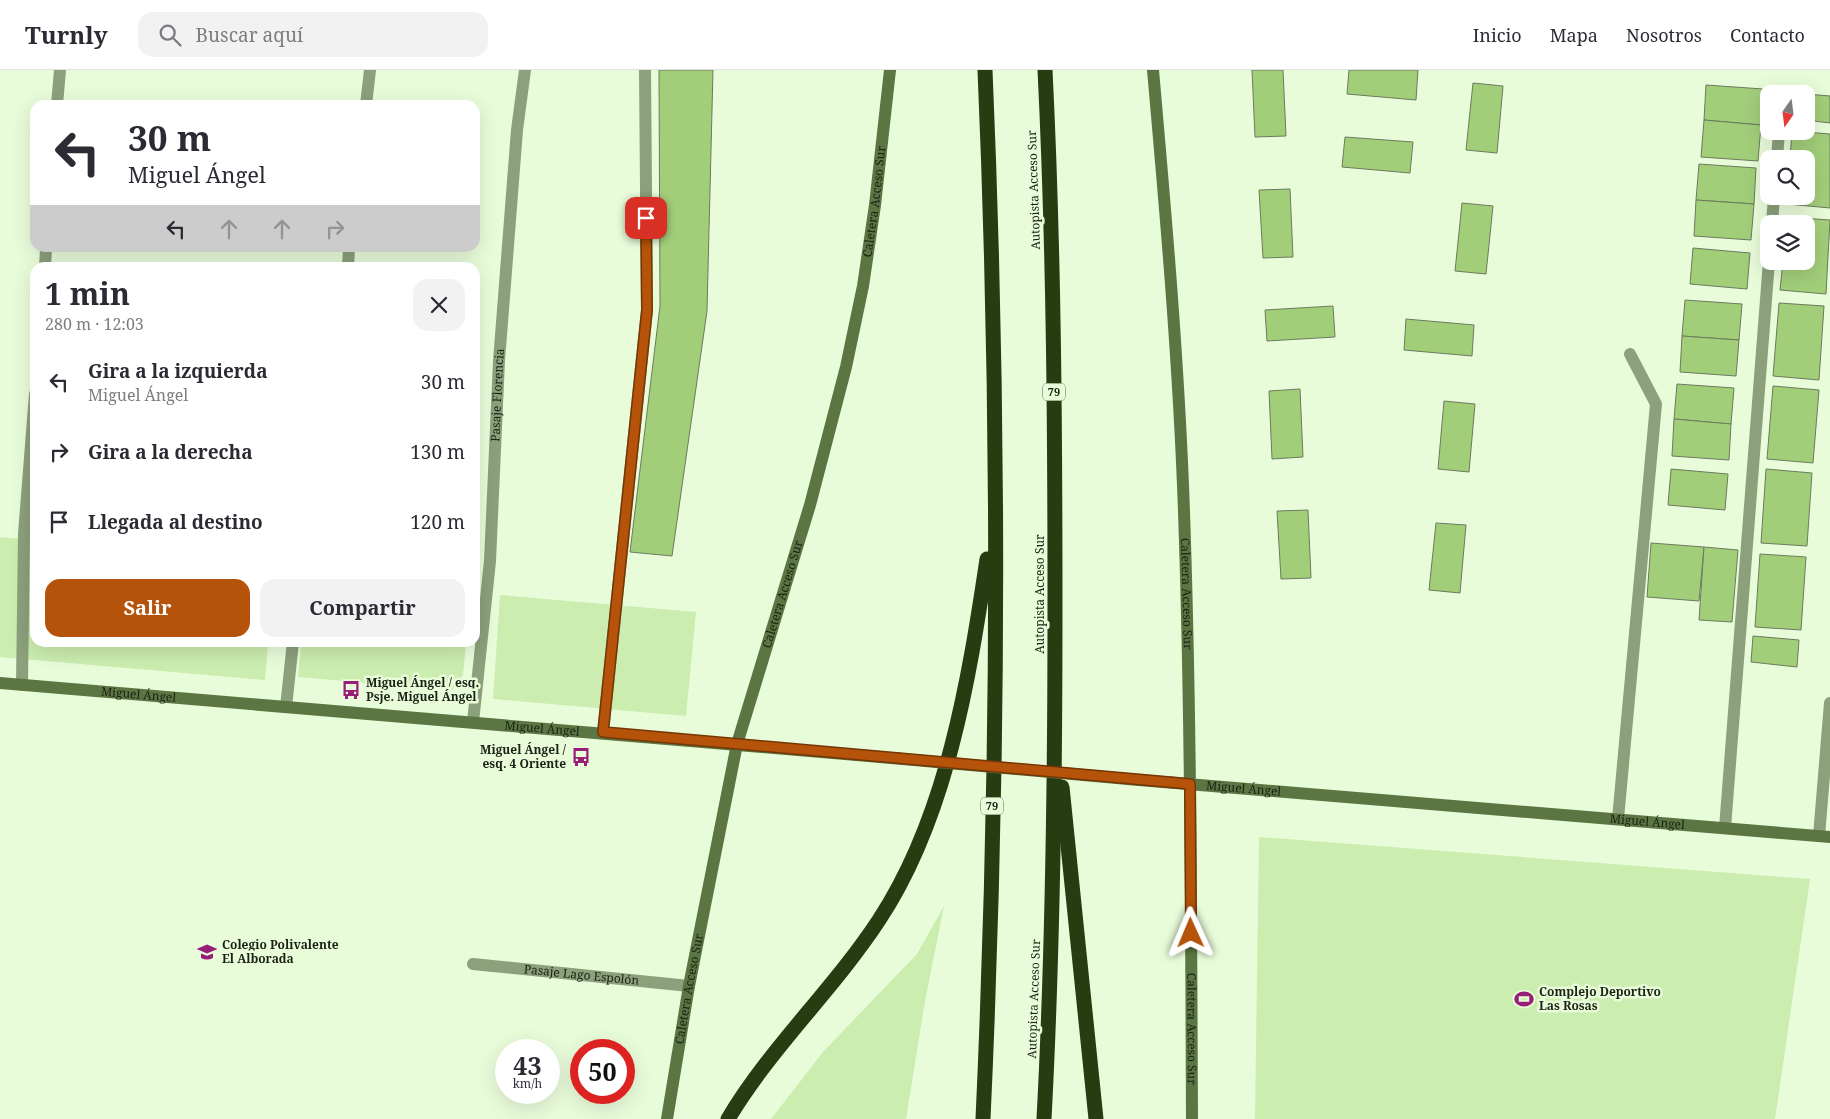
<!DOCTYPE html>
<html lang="es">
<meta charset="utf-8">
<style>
:root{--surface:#fff;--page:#f2f2f3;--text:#2b2b33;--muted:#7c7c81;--line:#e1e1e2;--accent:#b45309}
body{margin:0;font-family:"Noto Serif",serif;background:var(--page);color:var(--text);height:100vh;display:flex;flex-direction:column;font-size:19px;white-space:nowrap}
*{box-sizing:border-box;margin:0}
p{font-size:16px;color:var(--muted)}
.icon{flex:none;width:28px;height:28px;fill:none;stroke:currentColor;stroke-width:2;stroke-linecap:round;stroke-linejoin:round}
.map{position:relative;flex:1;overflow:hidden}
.side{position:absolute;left:30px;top:192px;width:450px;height:385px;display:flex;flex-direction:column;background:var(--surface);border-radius:15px;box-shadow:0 5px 20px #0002}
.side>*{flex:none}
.banner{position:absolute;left:30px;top:30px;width:450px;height:152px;border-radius:15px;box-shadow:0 5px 20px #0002;background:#fff;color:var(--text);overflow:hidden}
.needle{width:32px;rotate:194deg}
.fabs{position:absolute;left:1760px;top:15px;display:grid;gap:10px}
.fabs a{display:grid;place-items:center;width:55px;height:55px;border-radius:10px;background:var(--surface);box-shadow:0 5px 20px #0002;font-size:25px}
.speed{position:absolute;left:495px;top:969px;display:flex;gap:10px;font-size:25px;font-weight:700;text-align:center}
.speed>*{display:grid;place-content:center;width:65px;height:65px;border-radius:50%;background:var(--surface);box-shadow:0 5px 20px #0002;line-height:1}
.speed small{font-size:12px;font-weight:400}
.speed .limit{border:8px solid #d22;background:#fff;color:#111}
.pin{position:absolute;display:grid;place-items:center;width:42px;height:42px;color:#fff;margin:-21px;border-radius:10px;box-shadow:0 2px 8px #0006}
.me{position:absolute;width:55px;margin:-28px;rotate:359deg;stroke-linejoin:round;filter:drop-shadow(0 0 4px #0008)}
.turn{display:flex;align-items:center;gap:18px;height:105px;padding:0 15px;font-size:22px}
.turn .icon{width:65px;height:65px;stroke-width:2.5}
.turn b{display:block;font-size:35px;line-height:42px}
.lanes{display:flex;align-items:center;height:48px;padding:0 15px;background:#0003;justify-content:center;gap:25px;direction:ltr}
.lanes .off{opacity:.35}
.round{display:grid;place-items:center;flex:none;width:52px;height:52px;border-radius:15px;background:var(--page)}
.overview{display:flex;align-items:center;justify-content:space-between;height:85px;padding:0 15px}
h1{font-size:30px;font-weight:700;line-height:38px}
.action{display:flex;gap:10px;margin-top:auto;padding:10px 15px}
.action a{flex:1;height:58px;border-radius:15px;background:var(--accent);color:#fff;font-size:20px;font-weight:700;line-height:58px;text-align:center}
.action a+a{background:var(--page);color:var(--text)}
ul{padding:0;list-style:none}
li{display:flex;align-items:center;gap:15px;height:70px;padding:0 15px}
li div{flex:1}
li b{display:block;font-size:19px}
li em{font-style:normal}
header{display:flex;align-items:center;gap:30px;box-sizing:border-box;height:70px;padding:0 25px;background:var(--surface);border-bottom:1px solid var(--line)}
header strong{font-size:24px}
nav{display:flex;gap:28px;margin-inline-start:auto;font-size:18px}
.search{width:350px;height:45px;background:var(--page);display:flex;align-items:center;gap:12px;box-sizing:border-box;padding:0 18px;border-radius:15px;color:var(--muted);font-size:19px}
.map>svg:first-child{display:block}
.green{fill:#cbedaf}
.building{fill:#a2ce7a;stroke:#6b7b5e}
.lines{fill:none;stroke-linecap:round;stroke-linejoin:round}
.lane{stroke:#8ca07c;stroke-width:12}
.street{stroke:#8ca07c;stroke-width:12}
.secondary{stroke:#5b7642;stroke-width:12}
.highway{stroke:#273c10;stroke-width:15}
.secondary-bridge{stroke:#5b7642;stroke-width:12}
.route-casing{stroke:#753606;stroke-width:12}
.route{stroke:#b45309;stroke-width:9}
.labels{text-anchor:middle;stroke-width:5;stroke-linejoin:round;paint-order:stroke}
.shield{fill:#e9fcda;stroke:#596350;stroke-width:1}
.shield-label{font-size:11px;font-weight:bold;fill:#1b2115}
.street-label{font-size:12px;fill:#1b2115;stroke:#e9fcda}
.poi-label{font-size:12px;font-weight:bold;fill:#1b2115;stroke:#e9fcda;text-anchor:start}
</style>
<header>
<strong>Turnly</strong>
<div class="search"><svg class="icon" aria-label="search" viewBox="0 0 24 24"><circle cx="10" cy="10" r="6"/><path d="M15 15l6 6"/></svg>Buscar aquí</div>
<nav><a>Inicio</a><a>Mapa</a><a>Nosotros</a><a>Contacto</a></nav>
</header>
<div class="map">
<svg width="1830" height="1049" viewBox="0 0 1830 1049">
<rect width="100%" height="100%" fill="#e9fcda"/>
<g class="green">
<path d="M0,467L35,470V572L268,573L265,610L0,587Z"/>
<path d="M500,525L696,542L686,646L493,629Z"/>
<path d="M301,573H466L463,605L452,620L298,607Z"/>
<path d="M1259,767L1810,809L1775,1049H1255Z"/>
<path d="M944,836L925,931L906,1049H771L823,982L917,884Z"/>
</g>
<g class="building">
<path d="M659,0H713L707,241L672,486L630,482L660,236Z"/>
<path d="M1252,0H1283L1286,66L1255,67Z"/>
<path d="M1349,0H1418L1416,30L1347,24Z"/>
<path d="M1473,13L1503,16L1497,83L1466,80Z"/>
<path d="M1706,15L1763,19L1761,55L1704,50Z"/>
<path d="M1795,23L1830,26V53L1806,50V24Z"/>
<path d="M1704,50L1761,55L1758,91L1701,87Z"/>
<path d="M1792,61L1830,64V138L1787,134V126H1806V89H1790Z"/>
<path d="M1345,67L1413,72L1410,103L1342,97Z"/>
<path d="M1699,94L1756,98L1754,134L1696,130Z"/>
<path d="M1290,119L1293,187L1263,188L1259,120Z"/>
<path d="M1696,130L1754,134L1751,170L1694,166Z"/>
<path d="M1462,133L1493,136L1486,204L1455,201Z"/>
<path d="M1786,147L1830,150L1826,224L1780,220L1783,191H1806V154H1785Z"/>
<path d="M1693,178L1750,183L1747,219L1690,214Z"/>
<path d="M1685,230L1742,234L1739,270L1682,266Z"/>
<path d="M1779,233L1824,236L1819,310L1773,306Z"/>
<path d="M1333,236L1335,267L1267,271L1265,240Z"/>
<path d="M1406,249L1474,255L1472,286L1404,280Z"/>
<path d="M1682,266L1739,270L1736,306L1680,302Z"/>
<path d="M1677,314L1734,318L1731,354L1674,349Z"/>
<path d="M1773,316L1819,320L1813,393L1767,389Z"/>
<path d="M1300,319L1303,387L1272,389L1269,321Z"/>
<path d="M1444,331L1475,334L1469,402L1438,399Z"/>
<path d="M1674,349L1731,354L1729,390L1672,386Z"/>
<path d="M1671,399L1728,404L1725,440L1668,435Z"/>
<path d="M1766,399L1812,403L1807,476L1761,473Z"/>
<path d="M1308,440L1311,508L1281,509L1277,441Z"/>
<path d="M1436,453L1466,455L1460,523L1429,520Z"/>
<path d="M1651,473L1704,477L1699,531L1647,527Z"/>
<path d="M1704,477L1738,480L1732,552L1699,550Z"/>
<path d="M1760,484L1806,487L1801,560L1755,557Z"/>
<path d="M1753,566L1799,570L1797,597L1751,592Z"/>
</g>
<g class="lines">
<g class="lane">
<path d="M1777,89L1779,61"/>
<path d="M1772,154L1774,126"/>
<path d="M603,663L647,240L645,0"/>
<path d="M1618,749L1656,334L1630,284"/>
<path d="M1725,758L1769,191"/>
<path d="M1819,766L1830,633"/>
</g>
<g class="street">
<path d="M57,35L60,0"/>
<path d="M366,35L370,0"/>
<path d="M45,198L46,178"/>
<path d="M348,198L349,178"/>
<path d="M22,615L24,464L35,324"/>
<path d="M286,637L293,572"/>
<path id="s1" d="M473,652L490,491L499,291L517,60L525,0"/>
<path id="s2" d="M473,894L689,916"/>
</g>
<g class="secondary">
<path id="s3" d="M1153,0C1166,147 1179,295 1184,442C1191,644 1191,847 1192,1049"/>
<path id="s4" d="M0,613L880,687"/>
<path id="s5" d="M1139,710L1830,767"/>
<path id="s6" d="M667,1049L689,916L737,674L810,435L846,297L863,216L875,135L890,0"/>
</g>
<g class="highway">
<path d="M1062,717L1096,1049"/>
<path d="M728,1049C771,977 833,920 879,850C947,747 969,609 987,489"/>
<path d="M983,1049C999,700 1000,349 985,0"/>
<path d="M1044,1049C1053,880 1055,712 1055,543C1055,362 1054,181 1045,0"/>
</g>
<path class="secondary-bridge" d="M880,687L1139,710"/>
</g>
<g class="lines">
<g class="route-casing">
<path id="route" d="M646,148L647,240L603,662L1190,714L1191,863"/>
</g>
<use href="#route" class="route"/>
</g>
<defs>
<g id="bus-bare" transform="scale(1.5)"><path d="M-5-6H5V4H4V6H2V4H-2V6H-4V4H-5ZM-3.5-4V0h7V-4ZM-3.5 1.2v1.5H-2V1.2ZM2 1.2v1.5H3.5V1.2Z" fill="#981e78" stroke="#e9fcda" stroke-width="2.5" paint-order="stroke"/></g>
<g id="school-bare" transform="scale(1.5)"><path d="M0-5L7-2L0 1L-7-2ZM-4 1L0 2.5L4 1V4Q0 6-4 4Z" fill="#981e78" stroke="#e9fcda" stroke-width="2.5" paint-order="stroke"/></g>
<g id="stadium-bare" transform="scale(1.5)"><path d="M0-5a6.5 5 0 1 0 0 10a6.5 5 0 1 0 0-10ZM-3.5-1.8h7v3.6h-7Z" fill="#981e78" stroke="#e9fcda" stroke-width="2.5" paint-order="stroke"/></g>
</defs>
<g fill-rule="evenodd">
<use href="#bus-bare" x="351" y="620"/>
<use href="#bus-bare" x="581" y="687"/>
<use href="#school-bare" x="207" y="882"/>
<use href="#stadium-bare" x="1524" y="929"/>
</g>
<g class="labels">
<g class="shield">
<rect x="1043" y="313.5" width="22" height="17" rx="4"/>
<rect x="981" y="727.5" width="22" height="17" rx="4"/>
</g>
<g class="shield-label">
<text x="1054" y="326">79</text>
<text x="992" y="740">79</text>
</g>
<g class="street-label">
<text transform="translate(1034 120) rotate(-92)" y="4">Autopista Acceso Sur</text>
<text dy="4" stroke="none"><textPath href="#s6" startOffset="942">Caletera Acceso Sur</textPath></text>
<text dy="4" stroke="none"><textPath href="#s1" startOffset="328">Pasaje Florencia</textPath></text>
<text transform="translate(1040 524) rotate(-90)" y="4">Autopista Acceso Sur</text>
<text dy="4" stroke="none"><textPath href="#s3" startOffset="525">Caletera Acceso Sur</textPath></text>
<text dy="4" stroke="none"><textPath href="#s6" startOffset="538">Caletera Acceso Sur</textPath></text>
<text dy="4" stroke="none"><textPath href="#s4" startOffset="139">Miguel Ángel</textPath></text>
<text dy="4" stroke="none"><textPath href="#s4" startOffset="544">Miguel Ángel</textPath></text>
<text dy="4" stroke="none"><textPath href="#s5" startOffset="105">Miguel Ángel</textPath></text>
<text dy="4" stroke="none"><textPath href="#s5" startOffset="510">Miguel Ángel</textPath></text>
<text dy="4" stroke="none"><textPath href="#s2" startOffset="109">Pasaje Lago Espolón</textPath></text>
<text dy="4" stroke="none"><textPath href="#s6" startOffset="132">Caletera Acceso Sur</textPath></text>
<text transform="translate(1034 929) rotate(-88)" y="4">Autopista Acceso Sur</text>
<text dy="4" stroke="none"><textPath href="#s3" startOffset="960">Caletera Acceso Sur</textPath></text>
</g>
<g class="poi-label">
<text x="366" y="617">Miguel Ángel / esq.<tspan x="366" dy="14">Psje. Miguel Ángel</tspan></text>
<text x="566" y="684" text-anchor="end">Miguel Ángel /<tspan x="566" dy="14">esq. 4 Oriente</tspan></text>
<text x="222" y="879">Colegio Polivalente<tspan x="222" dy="14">El Alborada</tspan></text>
<text x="1539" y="926">Complejo Deportivo<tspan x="1539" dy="14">Las Rosas</tspan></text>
</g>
</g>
</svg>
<div class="fabs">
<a><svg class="needle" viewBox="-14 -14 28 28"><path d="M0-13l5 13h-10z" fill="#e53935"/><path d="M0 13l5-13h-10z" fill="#7c7c81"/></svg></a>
<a><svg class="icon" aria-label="search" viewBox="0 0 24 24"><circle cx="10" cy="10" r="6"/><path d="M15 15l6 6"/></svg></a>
<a><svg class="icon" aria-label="layers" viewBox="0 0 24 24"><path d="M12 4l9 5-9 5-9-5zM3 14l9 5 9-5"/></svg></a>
</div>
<div class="speed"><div>43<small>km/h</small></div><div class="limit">50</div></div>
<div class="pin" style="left:646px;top:148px;background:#d93025"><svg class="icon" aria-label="arrive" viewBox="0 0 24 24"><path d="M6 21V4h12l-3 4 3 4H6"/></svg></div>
<svg class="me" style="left:1191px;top:863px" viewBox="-20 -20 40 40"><path d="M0-17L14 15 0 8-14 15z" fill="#b45309" stroke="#fff" stroke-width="4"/></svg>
<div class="banner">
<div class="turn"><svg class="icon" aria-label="left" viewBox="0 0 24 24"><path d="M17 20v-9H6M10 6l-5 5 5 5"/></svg><div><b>30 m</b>Miguel Ángel</div></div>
<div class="lanes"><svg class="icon" aria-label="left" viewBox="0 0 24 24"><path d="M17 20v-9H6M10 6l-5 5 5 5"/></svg><svg class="icon off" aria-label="ahead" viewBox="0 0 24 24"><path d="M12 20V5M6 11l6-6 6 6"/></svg><svg class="icon off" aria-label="ahead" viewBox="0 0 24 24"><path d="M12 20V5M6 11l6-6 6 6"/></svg><svg class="icon off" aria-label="right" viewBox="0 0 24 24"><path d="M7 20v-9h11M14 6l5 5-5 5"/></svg></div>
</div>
<section class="side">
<div class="overview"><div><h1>1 min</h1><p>280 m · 12:03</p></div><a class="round"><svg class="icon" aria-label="close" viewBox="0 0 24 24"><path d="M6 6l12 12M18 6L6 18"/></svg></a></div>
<ul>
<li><svg class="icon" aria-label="left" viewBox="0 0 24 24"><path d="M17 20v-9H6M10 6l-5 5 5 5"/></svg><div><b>Gira a la izquierda</b><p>Miguel Ángel</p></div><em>30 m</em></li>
<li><svg class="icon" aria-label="right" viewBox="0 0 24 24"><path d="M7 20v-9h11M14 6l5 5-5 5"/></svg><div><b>Gira a la derecha</b></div><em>130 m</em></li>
<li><svg class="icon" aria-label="arrive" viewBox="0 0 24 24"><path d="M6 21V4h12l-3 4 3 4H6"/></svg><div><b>Llegada al destino</b></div><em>120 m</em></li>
</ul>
<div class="action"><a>Salir</a><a>Compartir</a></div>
</section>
</div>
